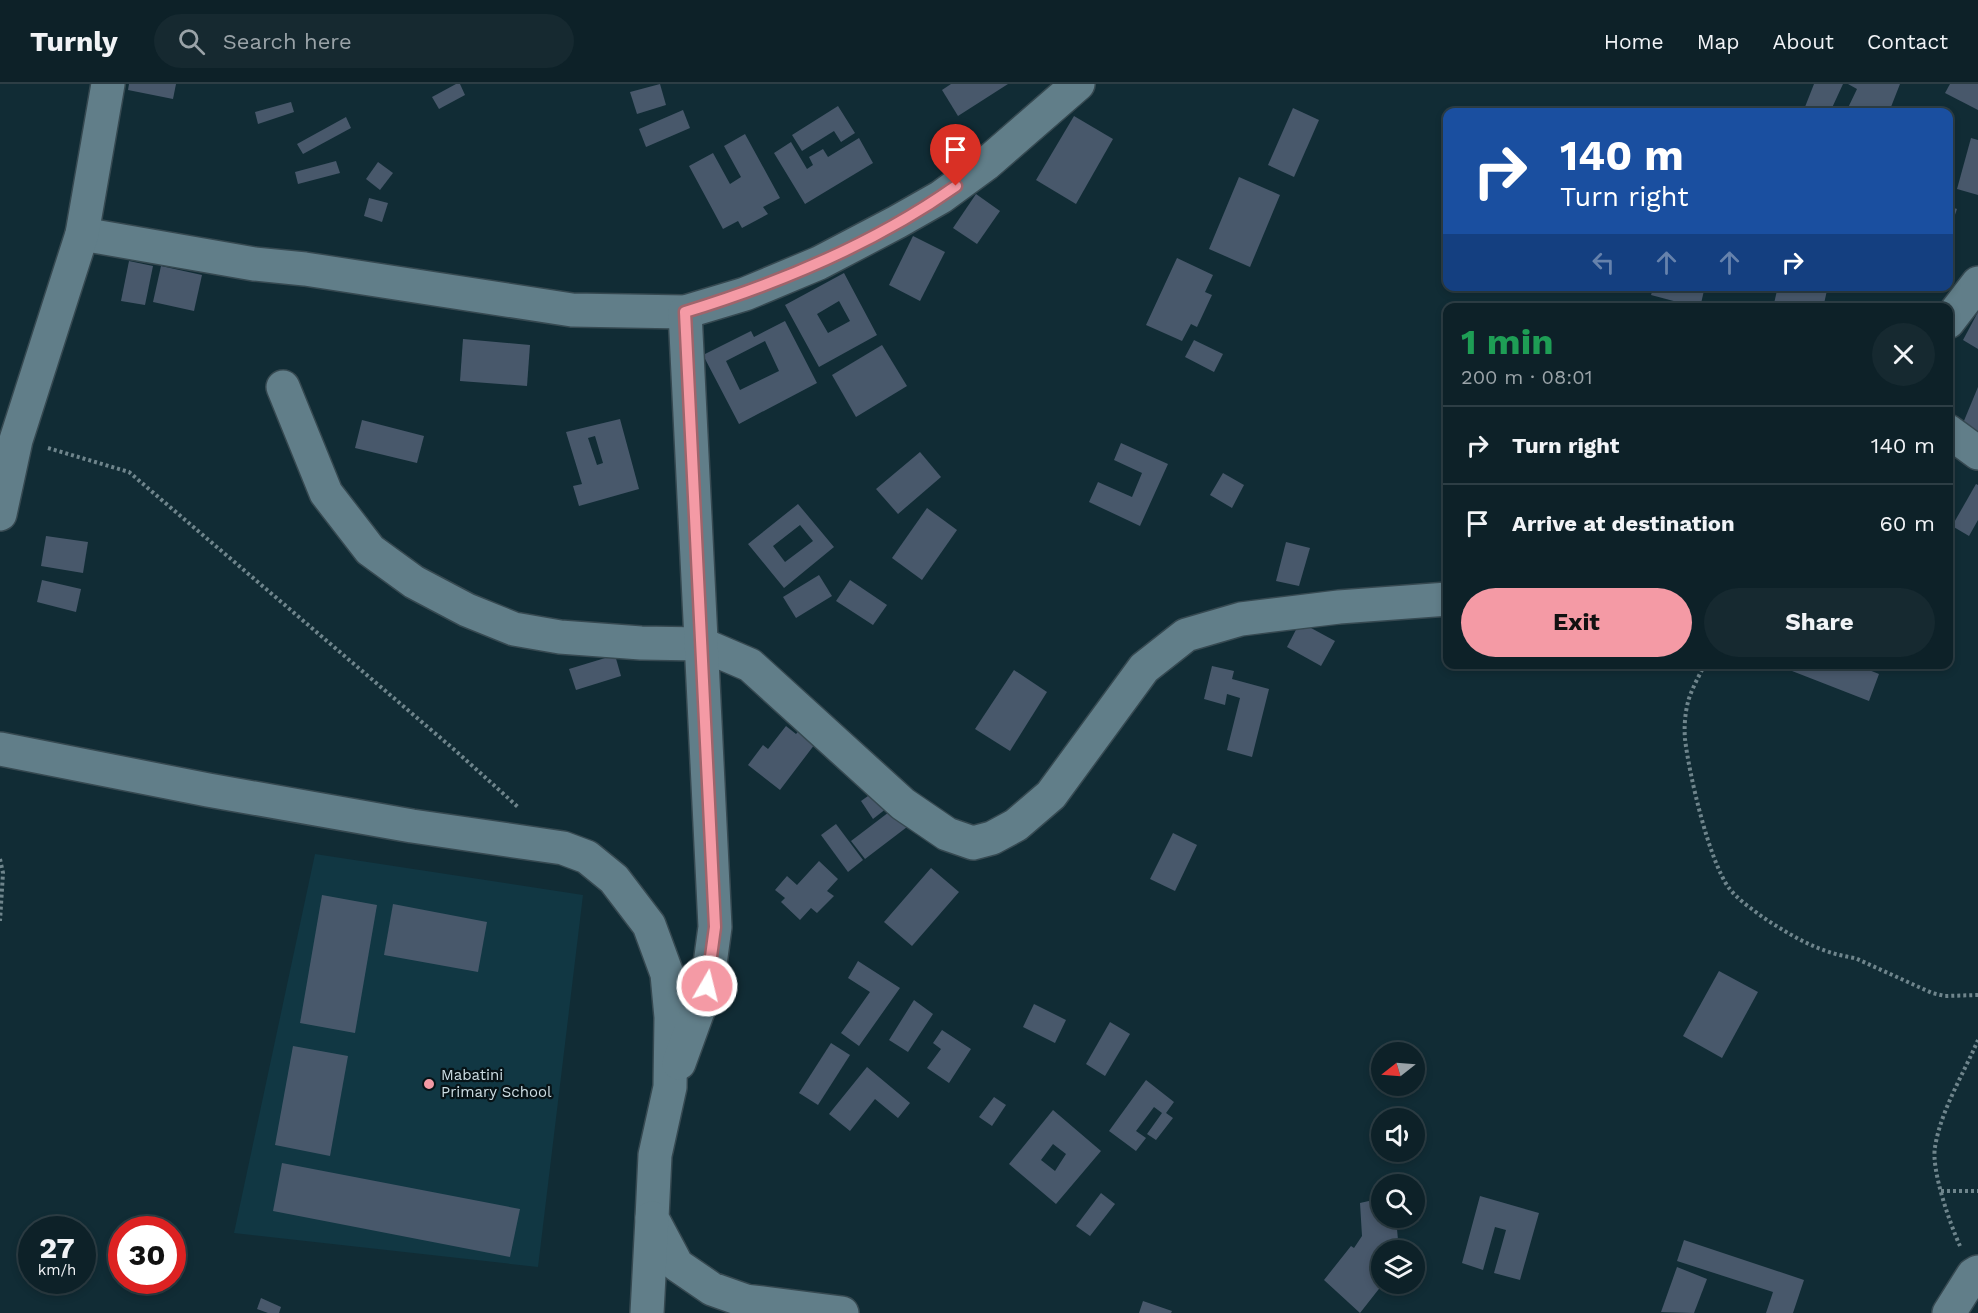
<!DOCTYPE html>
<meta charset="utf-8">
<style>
:root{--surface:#0d2128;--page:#162930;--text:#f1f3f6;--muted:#9aa3a8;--line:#2d3e45;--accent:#f49aa5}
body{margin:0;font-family:"Work Sans",sans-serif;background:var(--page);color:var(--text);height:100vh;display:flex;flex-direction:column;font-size:22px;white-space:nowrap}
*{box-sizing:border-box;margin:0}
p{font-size:20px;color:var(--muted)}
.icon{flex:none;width:33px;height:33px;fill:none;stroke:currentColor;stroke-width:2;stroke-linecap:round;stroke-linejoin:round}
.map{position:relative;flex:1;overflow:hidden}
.panel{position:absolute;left:1443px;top:219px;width:510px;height:366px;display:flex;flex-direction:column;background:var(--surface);border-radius:12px;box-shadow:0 3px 9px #0003,0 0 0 2px var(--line)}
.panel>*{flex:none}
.hud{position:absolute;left:1443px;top:24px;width:510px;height:183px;border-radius:12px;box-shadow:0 3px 9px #0003,0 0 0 2px var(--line);background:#1a4fa0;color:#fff;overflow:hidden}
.needle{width:39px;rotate:253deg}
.fabs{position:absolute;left:1371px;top:958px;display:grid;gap:12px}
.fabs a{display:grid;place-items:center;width:54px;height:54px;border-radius:50%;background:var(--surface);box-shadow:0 3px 9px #0003,0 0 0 2px var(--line);font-size:30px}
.speed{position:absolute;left:18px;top:1132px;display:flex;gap:12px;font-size:30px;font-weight:700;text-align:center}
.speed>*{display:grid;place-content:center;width:78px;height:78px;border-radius:50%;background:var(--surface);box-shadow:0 3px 9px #0003,0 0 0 2px var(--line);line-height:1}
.speed small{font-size:15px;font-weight:400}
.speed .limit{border:9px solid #d22;background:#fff;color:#111}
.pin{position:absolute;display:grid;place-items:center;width:51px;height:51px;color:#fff;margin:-62px -26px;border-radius:50% 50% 50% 0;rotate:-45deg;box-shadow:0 0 6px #0007}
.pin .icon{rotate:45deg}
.me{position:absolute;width:66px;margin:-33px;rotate:8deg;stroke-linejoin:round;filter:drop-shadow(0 0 4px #0008)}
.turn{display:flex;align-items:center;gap:21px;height:126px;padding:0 18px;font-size:27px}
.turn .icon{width:78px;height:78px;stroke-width:2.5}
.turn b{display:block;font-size:42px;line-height:51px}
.lanes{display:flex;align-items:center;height:57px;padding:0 18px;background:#0003;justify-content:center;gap:30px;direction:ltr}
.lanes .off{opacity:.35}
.round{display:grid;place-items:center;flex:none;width:63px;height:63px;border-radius:32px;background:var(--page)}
.headline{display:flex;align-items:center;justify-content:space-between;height:102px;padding:0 18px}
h1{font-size:36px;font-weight:700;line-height:45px;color:#1e9e55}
.cta{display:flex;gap:12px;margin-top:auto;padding:12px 18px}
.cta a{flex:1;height:69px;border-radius:36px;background:var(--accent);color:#111;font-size:24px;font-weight:700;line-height:69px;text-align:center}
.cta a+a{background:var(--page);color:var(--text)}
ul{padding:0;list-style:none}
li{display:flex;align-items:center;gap:18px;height:78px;padding:0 18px;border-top:2px solid var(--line)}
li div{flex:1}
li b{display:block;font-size:22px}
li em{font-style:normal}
header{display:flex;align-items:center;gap:36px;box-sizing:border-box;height:84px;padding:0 30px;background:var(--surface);border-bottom:2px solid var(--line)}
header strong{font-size:28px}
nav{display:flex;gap:33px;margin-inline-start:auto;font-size:21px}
.search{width:420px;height:54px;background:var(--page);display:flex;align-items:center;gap:15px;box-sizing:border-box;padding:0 21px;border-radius:33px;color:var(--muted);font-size:22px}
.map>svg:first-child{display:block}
.built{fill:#113743}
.building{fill:#48586b;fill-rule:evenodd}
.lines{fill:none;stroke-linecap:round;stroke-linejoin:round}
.minor-casing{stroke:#364951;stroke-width:36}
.path{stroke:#6f858c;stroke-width:4;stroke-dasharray:3 3;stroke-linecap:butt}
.minor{stroke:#617e89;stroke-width:33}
.route-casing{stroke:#9f646b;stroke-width:15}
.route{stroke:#f49aa5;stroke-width:10}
.poi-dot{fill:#f49aa5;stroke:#071317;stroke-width:2}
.labels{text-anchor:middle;stroke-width:4.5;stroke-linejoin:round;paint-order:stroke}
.poi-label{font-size:15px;fill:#cedee4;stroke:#071317;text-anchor:start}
</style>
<header>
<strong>Turnly</strong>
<div class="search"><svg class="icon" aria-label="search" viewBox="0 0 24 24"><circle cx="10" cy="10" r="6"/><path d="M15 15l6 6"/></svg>Search here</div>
<nav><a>Home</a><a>Map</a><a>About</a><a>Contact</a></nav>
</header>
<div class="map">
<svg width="1978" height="1229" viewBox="0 0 1978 1229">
<rect width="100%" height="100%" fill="#112c35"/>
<path class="built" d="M315,770L583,811L538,1183L234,1149Z"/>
<g class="building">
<path d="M129,0H176L173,15L128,6Z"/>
<path d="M456,0H460L465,11L439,25L432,13Z"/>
<path d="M660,0L666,21L637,30L630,8Z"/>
<path d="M951,0H1008L958,32L942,6Z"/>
<path d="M1814,0H1843L1831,26L1837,28H1803Z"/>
<path d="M1848,0H1900L1889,28H1846L1857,5Z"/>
<path d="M1950,0H1978V26L1945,9Z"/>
<path d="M291,18L294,28L258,40L255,28Z"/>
<path d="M838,22L855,49L841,58L834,47L802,67L792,51Z"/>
<path d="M1293,24L1319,36L1294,93L1268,81Z"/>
<path d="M683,26L690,44L646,63L639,45Z"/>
<path d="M1074,32L1113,55L1076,120L1036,96Z"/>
<path d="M346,33L351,44L303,70L297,60Z"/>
<path d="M745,50L780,114L763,123L768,130L742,144L738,137L723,145L689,82L713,69L730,100L741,93L724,62Z"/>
<path d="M859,54L873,79L805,120L774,69L791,58L807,85L813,81L809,73L823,65L828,73Z"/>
<path d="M1971,54L1978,56V111L1957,105Z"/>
<path d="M336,77L340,89L298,100L295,88Z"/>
<path d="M378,78L393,89L380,106L366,95Z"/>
<path d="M1239,93L1280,111L1250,183L1209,165Z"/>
<path d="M976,110L1000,127L977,160L953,144Z"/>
<path d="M369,114L388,119L382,138L364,132Z"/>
<path d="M1948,122L1957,125L1949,148H1948Z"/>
<path d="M913,152L945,168L920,217L889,201Z"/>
<path d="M1177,174L1213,191L1205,208L1212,211L1197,243L1191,240L1182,257L1146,241Z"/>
<path d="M129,177L153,182L145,221L121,217Z"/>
<path d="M161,182L202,191L194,227L153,218Z"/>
<path d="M844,189L877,251L819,283L785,221ZM839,217L850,237L828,249L817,230Z"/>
<path d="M1654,202H1705L1700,224L1651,211Z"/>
<path d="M1778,202L1796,206L1797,202H1828L1823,224H1773Z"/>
<path d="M1978,228V265L1963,256Z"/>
<path d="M785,237L817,299L739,340L703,271L751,247L754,253ZM765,257L779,287L740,306L726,277Z"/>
<path d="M463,255L530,261L527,302L460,297Z"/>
<path d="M1194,256L1223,270L1214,288L1185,273Z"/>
<path d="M882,261L907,302L856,333L832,291Z"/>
<path d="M1978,303V352L1961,344Z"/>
<path d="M620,335L639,405L579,422L573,402L582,400L566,348ZM595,352L603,379L597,381L588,354Z"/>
<path d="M362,336L424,352L417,379L355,364Z"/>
<path d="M1121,359L1168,380L1140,442L1089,418L1098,398L1132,413L1142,389L1114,376Z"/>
<path d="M920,368L941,393L898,430L876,405Z"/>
<path d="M1223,389L1244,401L1232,424L1210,411Z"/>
<path d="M1976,400L1978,401V436L1969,452L1952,442Z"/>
<path d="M798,420L834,463L784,504L748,460ZM800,441L813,457L785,478L773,462Z"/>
<path d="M927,424L957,446L922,496L892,474Z"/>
<path d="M46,452L88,458L83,489L41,482Z"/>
<path d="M1286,458L1310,464L1299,502L1276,497Z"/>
<path d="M819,491L832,512L796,534L783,513Z"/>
<path d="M42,496L81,505L76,528L37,518Z"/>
<path d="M850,496L887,521L873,541L836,517Z"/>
<path d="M1300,538L1335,557L1321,582L1287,563Z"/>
<path d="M615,571L621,592L576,606L569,585Z"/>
<path d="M1794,580H1860L1859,582L1879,590L1869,617L1792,587Z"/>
<path d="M1212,582L1234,587L1232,595L1269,605L1252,673L1227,666L1240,614L1227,610L1225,621L1204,615Z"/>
<path d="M1014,586L1047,608L1010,667L975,645Z"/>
<path d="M786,642L796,650L802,643L818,656L780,706L748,681L763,661L768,665Z"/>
<path d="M875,707L887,724L873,735L861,717Z"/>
<path d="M893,725L907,743L865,775L851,757Z"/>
<path d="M836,740L863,776L848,788L821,751Z"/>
<path d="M1173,749L1197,761L1175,807L1150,795Z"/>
<path d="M819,777L838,795L827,807L834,812L817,829L811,824L800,836L781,818L785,814L775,806L787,792L797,801Z"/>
<path d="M931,784L959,808L912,862L884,838Z"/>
<path d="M322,811L377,821L355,949L300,939Z"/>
<path d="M393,820L487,838L478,888L384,871Z"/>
<path d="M858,877L900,904L859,962L841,949L870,908L848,894Z"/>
<path d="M1719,887L1758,908L1722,974L1683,952Z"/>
<path d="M914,916L933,930L908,968L889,956Z"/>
<path d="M1034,920L1066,936L1055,959L1023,943Z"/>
<path d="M1110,938L1130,950L1105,992L1086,980Z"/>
<path d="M942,946L971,965L949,999L927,984L941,965L933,959Z"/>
<path d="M831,959L850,971L818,1021L799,1009Z"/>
<path d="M293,962L348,972L330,1072L275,1061Z"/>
<path d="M867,983L910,1019L898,1034L875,1015L850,1047L829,1030Z"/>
<path d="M1146,996L1174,1018L1166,1029L1173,1034L1156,1056L1147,1050L1162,1029L1154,1023L1136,1047L1146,1054L1136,1067L1109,1047Z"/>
<path d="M994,1013L1006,1021L992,1042L979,1033Z"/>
<path d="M1053,1026L1101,1067L1056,1120L1009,1080ZM1053,1060L1066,1070L1055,1087L1041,1076Z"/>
<path d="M282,1079L520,1125L510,1173L273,1127Z"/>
<path d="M1101,1109L1115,1120L1090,1152L1076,1142Z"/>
<path d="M1480,1112L1539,1129L1520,1196L1494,1189L1506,1146L1495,1143L1483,1186L1462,1179Z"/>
<path d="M1382,1114V1134H1396L1399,1167H1382V1201L1360,1229L1324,1196L1351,1162L1354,1164L1362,1152L1360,1119Z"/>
<path d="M1684,1156L1804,1196L1793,1229H1766L1773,1208L1677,1177Z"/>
<path d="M1677,1183L1707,1195L1694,1229L1661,1228Z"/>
<path d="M261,1214L281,1223L279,1229H268L257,1225Z"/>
<path d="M1143,1217L1172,1227L1171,1229H1139Z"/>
</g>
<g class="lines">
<g class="minor-casing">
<g id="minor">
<path d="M82,150L254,180L305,185L572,226L685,228L745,210L819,179L897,138L941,113L986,80L1078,0"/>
<path d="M1948,238L1978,199"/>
<path d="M283,303L326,409L370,466L414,498L467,526L514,545L560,553L641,559L701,560L750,581L903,720L947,750L973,759L992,754L1016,741L1051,711L1144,584L1186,551L1241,535L1339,523L1448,515"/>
<path d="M1948,347L1978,369"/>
<path d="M0,430L16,356L82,150L108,0"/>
<path d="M0,665L208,706L412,742L563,764L587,773L614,795L649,841L667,890L671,933L670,1003L655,1071L652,1134L677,1181L712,1205L746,1217L842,1229"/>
<path d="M679,979L707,902L715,843L685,228"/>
<path d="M647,1229L652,1134"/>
<path d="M1949,1229L1973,1191L1978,1188"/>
</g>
</g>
<g class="path">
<path d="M48,364L129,388L457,668L518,723"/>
<path d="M1705,580C1699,592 1691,606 1688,618C1685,629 1684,644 1685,655C1689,690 1709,777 1729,804C1738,816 1752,825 1764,834C1793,853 1820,869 1855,874L1932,909L1945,912L1978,911"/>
<path d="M0,775L3,789L0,837"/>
<path d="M1941,1107H1978"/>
<path d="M1960,1162C1950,1140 1931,1086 1935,1063C1941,1026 1963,991 1978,956"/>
</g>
<use href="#minor" class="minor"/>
</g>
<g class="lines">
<g class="route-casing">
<path id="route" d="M707,902L715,843L685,228C780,199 874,160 956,102"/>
</g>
<use href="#route" class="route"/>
</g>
<circle class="poi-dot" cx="429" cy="1000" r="6"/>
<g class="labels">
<g class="poi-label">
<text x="441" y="996">Mabatini<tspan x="441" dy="17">Primary School</tspan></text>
</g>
</g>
</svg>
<div class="fabs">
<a><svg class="needle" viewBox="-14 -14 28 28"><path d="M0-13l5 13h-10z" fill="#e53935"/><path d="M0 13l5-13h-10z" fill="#9aa3a8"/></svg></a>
<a><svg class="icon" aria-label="sound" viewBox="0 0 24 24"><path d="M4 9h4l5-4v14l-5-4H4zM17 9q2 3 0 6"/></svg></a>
<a><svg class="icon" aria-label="search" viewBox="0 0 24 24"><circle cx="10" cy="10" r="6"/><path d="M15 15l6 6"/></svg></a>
<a><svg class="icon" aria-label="layers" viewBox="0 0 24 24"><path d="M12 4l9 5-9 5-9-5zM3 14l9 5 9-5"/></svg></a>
</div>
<div class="speed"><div>27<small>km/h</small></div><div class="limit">30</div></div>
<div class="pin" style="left:956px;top:102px;background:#d93025"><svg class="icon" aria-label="arrive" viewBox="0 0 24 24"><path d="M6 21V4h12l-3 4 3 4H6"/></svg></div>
<svg class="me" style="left:707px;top:902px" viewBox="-20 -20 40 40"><circle r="17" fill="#f49aa5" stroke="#fff" stroke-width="3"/><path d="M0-11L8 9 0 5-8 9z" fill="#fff"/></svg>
<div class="hud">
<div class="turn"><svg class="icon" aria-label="right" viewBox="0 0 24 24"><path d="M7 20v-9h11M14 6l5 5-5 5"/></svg><div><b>140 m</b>Turn right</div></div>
<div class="lanes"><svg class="icon off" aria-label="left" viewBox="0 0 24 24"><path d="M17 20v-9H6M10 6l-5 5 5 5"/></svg><svg class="icon off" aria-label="ahead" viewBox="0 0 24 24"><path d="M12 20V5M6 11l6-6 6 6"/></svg><svg class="icon off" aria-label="ahead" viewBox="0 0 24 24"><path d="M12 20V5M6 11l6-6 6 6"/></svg><svg class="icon" aria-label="right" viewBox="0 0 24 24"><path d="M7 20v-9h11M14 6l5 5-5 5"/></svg></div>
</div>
<section class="panel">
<div class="headline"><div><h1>1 min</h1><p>200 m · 08:01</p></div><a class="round"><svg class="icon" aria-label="close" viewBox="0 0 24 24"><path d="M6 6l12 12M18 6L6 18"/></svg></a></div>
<ul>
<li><svg class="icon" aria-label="right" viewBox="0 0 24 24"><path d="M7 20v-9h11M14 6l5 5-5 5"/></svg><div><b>Turn right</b></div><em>140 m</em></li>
<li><svg class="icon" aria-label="arrive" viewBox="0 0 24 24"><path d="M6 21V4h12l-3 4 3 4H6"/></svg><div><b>Arrive at destination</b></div><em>60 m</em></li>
</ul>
<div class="cta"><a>Exit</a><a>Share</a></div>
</section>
</div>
